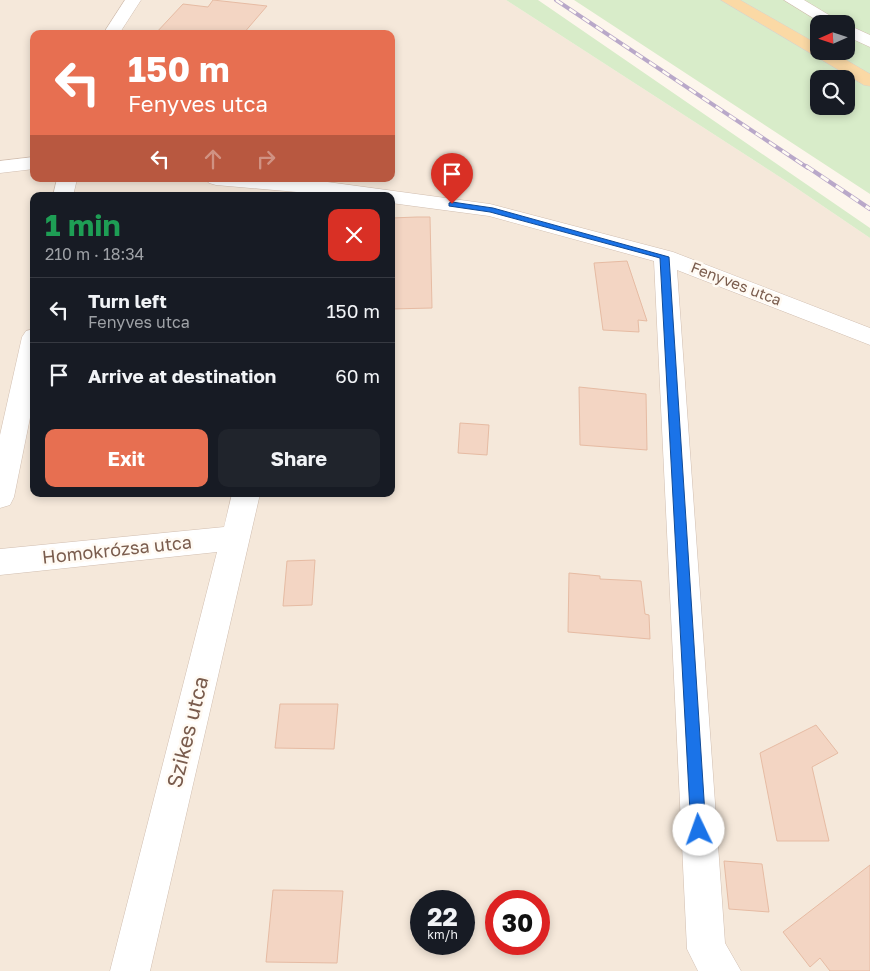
<!DOCTYPE html>
<meta charset="utf-8">
<style>
:root{--surface:#171b24;--page:#20242c;--text:#f1f3f6;--muted:#9ea1a6;--line:#363941;--accent:#e76f51}
body{margin:0;font-family:"Golos Text",sans-serif;background:var(--page);color:var(--text);height:100vh;display:flex;flex-direction:column;font-size:19px;white-space:nowrap}
*{box-sizing:border-box;margin:0}
p{font-size:16px;color:var(--muted)}
.icon{flex:none;width:28px;height:28px;fill:none;stroke:currentColor;stroke-width:2;stroke-linecap:round;stroke-linejoin:round}
.map{position:relative;flex:1;overflow:hidden}
.details{position:absolute;left:30px;top:192px;width:365px;height:305px;display:flex;flex-direction:column;background:var(--surface);border-radius:10px;box-shadow:0 2px 8px #0003}
.details>*{flex:none}
.top-card{position:absolute;left:30px;top:30px;width:365px;height:152px;border-radius:10px;box-shadow:0 2px 8px #0003;background:#e76f51;color:#fff;overflow:hidden}
.needle{width:32px;rotate:267deg}
.buttons{position:absolute;left:810px;top:15px;display:grid;gap:10px}
.buttons a{display:grid;place-items:center;width:45px;height:45px;border-radius:10px;background:var(--surface);box-shadow:0 2px 8px #0003;font-size:25px}
.speed{position:absolute;left:410px;top:890px;display:flex;gap:10px;font-size:25px;font-weight:700;text-align:center}
.speed>*{display:grid;place-content:center;width:65px;height:65px;border-radius:50%;background:var(--surface);box-shadow:0 2px 8px #0003;line-height:1}
.speed small{font-size:12px;font-weight:400}
.speed .limit{border:8px solid #d22;background:#fff;color:#111}
.pin{position:absolute;display:grid;place-items:center;width:42px;height:42px;color:#fff;margin:-51px -21px;border-radius:50% 50% 50% 0;rotate:-45deg;box-shadow:0 0 5px #0007}
.pin .icon{rotate:45deg}
.me{position:absolute;width:55px;margin:-28px;rotate:357deg;stroke-linejoin:round;filter:drop-shadow(0 0 4px #0008)}
.turn{display:flex;align-items:center;gap:18px;height:105px;padding:0 15px;font-size:22px}
.turn .icon{width:65px;height:65px;stroke-width:2.5}
.turn b{display:block;font-size:35px;line-height:42px}
.lanes{display:flex;align-items:center;height:48px;padding:0 15px;background:#0003;justify-content:center;gap:25px;direction:ltr}
.lanes .off{opacity:.35}
.round{display:grid;place-items:center;flex:none;width:52px;height:52px;border-radius:10px;background:var(--page)}
.head{display:flex;align-items:center;justify-content:space-between;height:85px;padding:0 15px}
h1{font-size:30px;font-weight:700;line-height:38px;color:#1e9e55}
.primary-button{display:flex;gap:10px;margin-top:auto;padding:10px 15px}
.primary-button a{flex:1;height:58px;border-radius:10px;background:var(--accent);color:#fff;font-size:20px;font-weight:700;line-height:58px;text-align:center}
.primary-button a+a{background:var(--page);color:var(--text)}
ul{padding:0;list-style:none}
li{display:flex;align-items:center;gap:15px;height:65px;padding:0 15px;border-top:1px solid var(--line)}
li div{flex:1}
li b{display:block;font-size:19px}
li em{font-style:normal}
.map>svg:first-child{display:block}
.residential{fill:#f5e8da;fill-rule:evenodd}
.green{fill:#d8ecc9;fill-rule:evenodd}
.building{fill:#f3d5c3;stroke:#e6bba3}
.lines{fill:none;stroke-linecap:round;stroke-linejoin:round}
.minor-casing{stroke:#d1beb0;stroke-width:1}
.major-casing{stroke:#dad1cd;stroke-width:1}
.minor{fill:#fff;fill-rule:evenodd}
.major{fill:#fbd9a5;fill-rule:evenodd}
.rail-far1-casing{stroke:#b9a8c9;stroke-width:4}
.rail-casing{stroke:#b9a8c9;stroke-width:4.5}
.rail-far1{stroke:#fffaf3;stroke-width:2.5;stroke-dasharray:8;stroke-linecap:butt}
.rail{stroke:#fffaf3;stroke-width:3;stroke-dasharray:9;stroke-linecap:butt}
.route{fill:#1a73e8;stroke:#114b97}
.labels{text-anchor:middle;stroke-width:5;stroke-linejoin:round;paint-order:stroke}
.far-street-label{font-size:15px;fill:#7a5c4d;stroke:#fffaf3}
.street-label{font-size:18px;fill:#7a5c4d;stroke:#fffaf3}
.near-street-label{font-size:21px;fill:#7a5c4d;stroke:#fffaf3}
</style>
<div class="map">
<svg width="870" height="971" viewBox="0 0 870 971">
<rect width="100%" height="100%" fill="#fdf6ec"/>
<path class="residential" d="M0,0H506L786,181L870,238V971H0ZM34,34H391V179H34ZM34,196H391V494H34ZM421,901H464V944H421ZM496,901H539V944H496Z"/>
<g class="green">
<path d="M506,0H538L870,228V238L786,181Z"/>
<path d="M574,0H870V194ZM819,24H846V51H819ZM819,79H846V106H819Z"/>
</g>
<g class="building">
<path d="M213,0L267,6L243,34H155L183,4L208,7Z"/>
<path d="M417,217H430L432,308L391,309V218Z"/>
<path d="M627,261L647,321L638,320L639,332L603,330L594,263Z"/>
<path d="M579,387L646,394L647,450L580,445Z"/>
<path d="M460,423L489,425L487,455L458,453Z"/>
<path d="M315,560L312,605L283,606L287,561Z"/>
<path d="M569,573L600,576V579L641,581L645,614L649,615L650,639L568,632Z"/>
<path d="M280,704H338L334,749L275,748Z"/>
<path d="M816,725L838,753L812,767L829,841H777L760,753Z"/>
<path d="M724,861L762,864L769,912L729,909Z"/>
<path d="M870,865V971H830L820,958L810,967L783,932Z"/>
<path d="M273,890L343,891L337,963L266,962Z"/>
</g>
<g class="lines">
<g class="minor-casing">
<g id="minor">
<path d="M125,0H141L119,34H103Z"/>
<path d="M784,0H804L844,24H823Z"/>
<path d="M846,24L870,35V47L846,36Z"/>
<path d="M34,157V169L0,173V161Z"/>
<path d="M57,179H77L73,196H53Z"/>
<path d="M206,179L320,181L490,204L673,252L870,328V345L677,270L725,943L741,971H698L687,949L654,261L489,216L391,203V196H343L216,185L209,183Z"/>
<path d="M34,329V398L14,497L10,505L0,508V435L22,337L26,331Z"/>
<path d="M232,494H260L150,971H110L217,552L0,575V549L224,527Z"/>
</g>
</g>
<g class="major-casing">
<path id="major" d="M721,0H740L819,45V51H831L870,74V86L864,85Z"/>
</g>
<use href="#minor" class="minor"/>
<use href="#major" class="major"/>
<g class="rail-far1-casing">
<path id="rail-far1" d="M556,0L808,168"/>
</g>
<g class="rail-casing">
<path id="rail" d="M806,166L870,209"/>
</g>
<use href="#rail-far1" class="rail-far1"/>
<use href="#rail" class="rail"/>
</g>
<path class="route" d="M452,202L493,208L669,257L706,830L704,835L699,837L694,835L691,830L660,258L490,212L449,206V203Z"/>
<g class="labels">
<g class="far-street-label">
<text transform="translate(736 284) rotate(21)" y="5">Fenyves utca</text>
</g>
<g class="street-label">
<text transform="translate(117 550) rotate(-6)" y="6">Homokrózsa utca</text>
</g>
<g class="near-street-label">
<text transform="translate(188 732) rotate(-76)" y="7">Szikes utca</text>
</g>
</g>
</svg>
<div class="buttons">
<a><svg class="needle" viewBox="-14 -14 28 28"><path d="M0-13l5 13h-10z" fill="#e53935"/><path d="M0 13l5-13h-10z" fill="#9ea1a6"/></svg></a>
<a><svg class="icon" aria-label="search" viewBox="0 0 24 24"><circle cx="10" cy="10" r="6"/><path d="M15 15l6 6"/></svg></a>
</div>
<div class="speed"><div>22<small>km/h</small></div><div class="limit">30</div></div>
<div class="pin" style="left:452px;top:204px;background:#d93025"><svg class="icon" aria-label="arrive" viewBox="0 0 24 24"><path d="M6 21V4h12l-3 4 3 4H6"/></svg></div>
<svg class="me" style="left:699px;top:830px" viewBox="-20 -20 40 40"><circle r="19" fill="#fff"/><path d="M0-13L10 11 0 6-10 11z" fill="#1a73e8"/></svg>
<div class="top-card">
<div class="turn"><svg class="icon" aria-label="left" viewBox="0 0 24 24"><path d="M17 20v-9H6M10 6l-5 5 5 5"/></svg><div><b>150 m</b>Fenyves utca</div></div>
<div class="lanes"><svg class="icon" aria-label="left" viewBox="0 0 24 24"><path d="M17 20v-9H6M10 6l-5 5 5 5"/></svg><svg class="icon off" aria-label="ahead" viewBox="0 0 24 24"><path d="M12 20V5M6 11l6-6 6 6"/></svg><svg class="icon off" aria-label="right" viewBox="0 0 24 24"><path d="M7 20v-9h11M14 6l5 5-5 5"/></svg></div>
</div>
<section class="details">
<div class="head"><div><h1>1 min</h1><p>210 m · 18:34</p></div><a class="round" style="background:#d93025;color:#fff"><svg class="icon" aria-label="close" viewBox="0 0 24 24"><path d="M6 6l12 12M18 6L6 18"/></svg></a></div>
<ul>
<li><svg class="icon" aria-label="left" viewBox="0 0 24 24"><path d="M17 20v-9H6M10 6l-5 5 5 5"/></svg><div><b>Turn left</b><p>Fenyves utca</p></div><em>150 m</em></li>
<li><svg class="icon" aria-label="arrive" viewBox="0 0 24 24"><path d="M6 21V4h12l-3 4 3 4H6"/></svg><div><b>Arrive at destination</b></div><em>60 m</em></li>
</ul>
<div class="primary-button"><a>Exit</a><a>Share</a></div>
</section>
</div>
